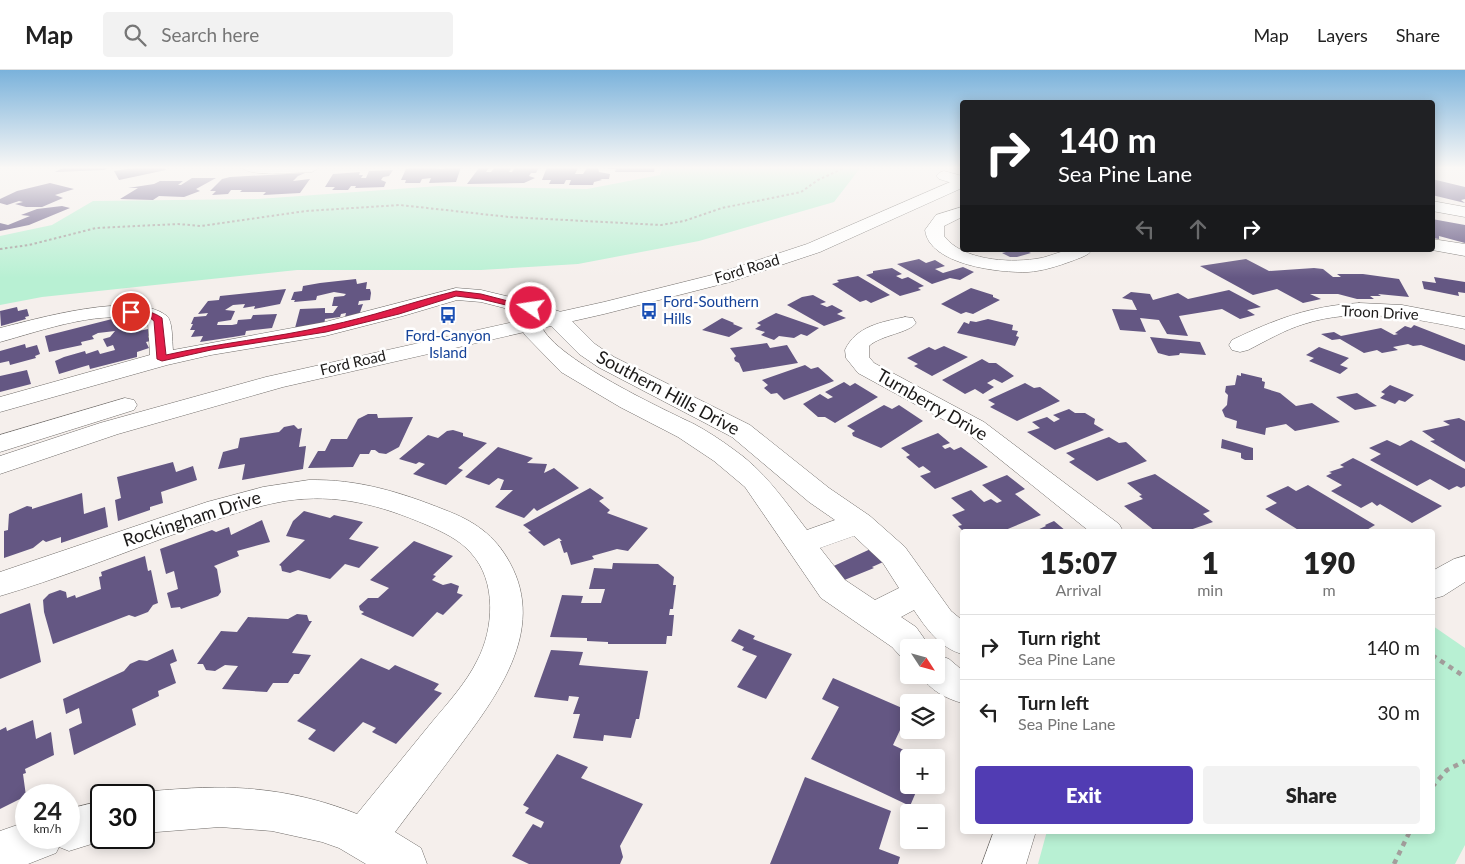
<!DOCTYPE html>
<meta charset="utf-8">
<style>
:root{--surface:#fff;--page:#f2f2f2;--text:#222;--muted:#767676;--line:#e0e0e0;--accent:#513cb3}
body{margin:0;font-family:Lato,sans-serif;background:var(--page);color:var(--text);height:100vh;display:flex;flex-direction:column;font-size:19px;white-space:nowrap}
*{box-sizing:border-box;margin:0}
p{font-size:16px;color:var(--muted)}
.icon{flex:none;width:28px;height:28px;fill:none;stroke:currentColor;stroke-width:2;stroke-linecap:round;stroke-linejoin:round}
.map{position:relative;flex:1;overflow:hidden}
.side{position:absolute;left:960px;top:459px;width:475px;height:305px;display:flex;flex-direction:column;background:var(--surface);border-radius:5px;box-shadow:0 2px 12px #0003}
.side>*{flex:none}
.hud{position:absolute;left:960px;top:30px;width:475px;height:152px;border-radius:5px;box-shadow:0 2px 12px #0003;background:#202124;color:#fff;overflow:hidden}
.needle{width:32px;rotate:126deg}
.fabs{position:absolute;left:900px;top:569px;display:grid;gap:10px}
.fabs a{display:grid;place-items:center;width:45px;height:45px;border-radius:5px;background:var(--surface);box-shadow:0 2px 12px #0003;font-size:25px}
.speed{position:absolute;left:15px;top:714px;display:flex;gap:10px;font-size:25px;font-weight:700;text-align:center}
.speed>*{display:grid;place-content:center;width:65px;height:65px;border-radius:50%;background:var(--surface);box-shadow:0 2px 12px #0003;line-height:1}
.speed small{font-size:12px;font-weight:400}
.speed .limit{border:2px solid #111;border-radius:8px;background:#fff;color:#111}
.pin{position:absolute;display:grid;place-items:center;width:42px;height:42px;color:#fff;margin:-21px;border:2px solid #fff;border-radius:50%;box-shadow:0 1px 5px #0007}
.me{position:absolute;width:55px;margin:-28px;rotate:283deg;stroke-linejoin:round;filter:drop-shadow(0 0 4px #0008)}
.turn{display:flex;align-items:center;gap:18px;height:105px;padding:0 15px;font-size:22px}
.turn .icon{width:65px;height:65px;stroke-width:2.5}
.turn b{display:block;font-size:35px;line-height:42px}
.lanes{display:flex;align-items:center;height:48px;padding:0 15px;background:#0003;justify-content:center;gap:25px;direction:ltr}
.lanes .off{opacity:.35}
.eta{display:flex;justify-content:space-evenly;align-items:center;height:85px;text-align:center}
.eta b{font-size:30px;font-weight:800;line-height:35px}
.button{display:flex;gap:10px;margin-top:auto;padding:10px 15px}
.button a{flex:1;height:58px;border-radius:5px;background:var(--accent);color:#fff;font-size:20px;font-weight:800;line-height:58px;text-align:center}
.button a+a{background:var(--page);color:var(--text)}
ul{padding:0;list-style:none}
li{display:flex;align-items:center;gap:15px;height:65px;padding:0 15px;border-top:1px solid var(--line)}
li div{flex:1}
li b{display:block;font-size:19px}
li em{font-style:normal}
header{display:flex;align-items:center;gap:30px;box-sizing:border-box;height:70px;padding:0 25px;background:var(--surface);border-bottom:1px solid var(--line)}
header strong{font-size:24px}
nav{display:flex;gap:28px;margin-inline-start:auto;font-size:18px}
.search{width:350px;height:45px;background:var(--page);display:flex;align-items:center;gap:12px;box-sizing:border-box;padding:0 18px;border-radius:5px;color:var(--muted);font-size:19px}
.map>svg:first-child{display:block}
.green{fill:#b8f0d3}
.building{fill:#645783}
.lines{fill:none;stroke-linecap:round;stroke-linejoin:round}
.minor-casing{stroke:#716d6a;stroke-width:1}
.major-casing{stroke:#716d6a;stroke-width:1}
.path-far1{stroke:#a39e9c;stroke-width:2;stroke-dasharray:2.5 2.5;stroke-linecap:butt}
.path{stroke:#a39e9c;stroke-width:4.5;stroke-dasharray:5 5;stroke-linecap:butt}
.minor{fill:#fff;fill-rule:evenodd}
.major{fill:#fff;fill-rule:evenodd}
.route{fill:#e11d48;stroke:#92132f}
.labels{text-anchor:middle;stroke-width:5;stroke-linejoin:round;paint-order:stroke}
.far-street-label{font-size:15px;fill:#1b1918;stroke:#fff}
.far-transit-label{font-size:15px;fill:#164399;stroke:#fff;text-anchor:start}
.street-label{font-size:18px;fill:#1b1918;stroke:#fff}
</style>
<header>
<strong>Map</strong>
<div class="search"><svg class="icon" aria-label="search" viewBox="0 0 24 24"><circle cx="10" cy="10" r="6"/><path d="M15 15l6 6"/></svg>Search here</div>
<nav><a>Map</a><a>Layers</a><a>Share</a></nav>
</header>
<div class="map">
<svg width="1465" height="794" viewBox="0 0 1465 794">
<rect width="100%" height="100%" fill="#f5efec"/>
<g class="green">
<path d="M663,97H861L834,132L699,171L578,194L481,200H297L42,227L0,235V166L52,155L93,131L258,129L439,116L587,119L660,105Z"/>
<path d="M1433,556L1465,578V775L1455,794H1038L1047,761H1432Z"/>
</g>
<g class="building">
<path d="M64,97H110L104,100L55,102Z"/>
<path d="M139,97H164L166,100L119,110L114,101Z"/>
<path d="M411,97H437L436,99H443L447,97H461L456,112L429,113L431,108L422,109L420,113H405L406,110H401L406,99Z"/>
<path d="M495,97H512L509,102H512L515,97H539L536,103H531L529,106L535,108L524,113L467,114L479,98H489L486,102H491Z"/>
<path d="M547,97L578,98L575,104H583L587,98H598L599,102L610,104L609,109H600L602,110L594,112L593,115H569L571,110H566L564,114H549L551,110H542Z"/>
<path d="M608,97H655L654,102H615L616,99H607Z"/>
<path d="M393,100L389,106L383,107L381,110L386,112L384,117L355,118L356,116H351L348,120H332L335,117H325L333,104L360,102L359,105H363L361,108H366L369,101Z"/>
<path d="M305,103L298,106L293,111L310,109L300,123L263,125L266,122H240L242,120H231L228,124L212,125L216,121H210L222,109L230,107Z"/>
<path d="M192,108H216L196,119L200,121L184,127L159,126L153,130L120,129L138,118H128L154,114L160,111H183L178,115H181Z"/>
<path d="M1432,109L1465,117V129L1461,130L1465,133L1432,125Z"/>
<path d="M50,113L74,119L55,125L63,128L42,137H26L15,134L23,132L19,131L7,135L0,133V129L17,121Z"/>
<path d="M62,136L70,138L29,155L0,161V153L8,155L30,146L21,145L37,139Z"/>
<path d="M1432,149L1465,155V173L1439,166V169L1432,168Z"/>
<path d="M1002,180H1025L1031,183L1017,187H1010L1002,183L1006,182Z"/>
<path d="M919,189L926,193L935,190L945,196L935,199L943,203L963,197L974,202L960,210L950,208L932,214L897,194Z"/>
<path d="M1246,189L1269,201L1314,198L1323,199L1333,207H1341L1337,204H1363L1399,209L1409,227L1378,224L1381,226H1370L1374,229H1357L1338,224H1310L1321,229L1303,233L1277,219L1253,225L1200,196Z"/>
<path d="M892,198L902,204L896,206L902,209L908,207L924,216L918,218L921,220L900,226L866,205L873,203V201Z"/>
<path d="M858,206L890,225L871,233L866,230L860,232L832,214L839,212L837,210Z"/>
<path d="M1434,207L1465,212V223L1458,222L1459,226L1424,219L1422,211L1436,213Z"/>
<path d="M356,209L357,214L367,212L366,219H370L371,223L370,230L359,231L358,235L363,234L359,245L345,247L346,243L341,244L340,247L325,249L324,255L295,258L300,239L325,238V243H333L338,236H332L334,227L344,226L346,224L334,222L317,226L316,230L294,232L295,230H291L294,222L302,221L303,216L320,213Z"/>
<path d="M971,218L993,225V227L1000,230L973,244L966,242L961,244L941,234Z"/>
<path d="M286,219L280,234L254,239L255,236L243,238L245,234L233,235L225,240L235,241L231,250L218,252L217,255H232L237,254L238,250L251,249L253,245L277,244L272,258L246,261L245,265L233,267L200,272L203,266L191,267L195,260H190L193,254H191L194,247L206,246L208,243L198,244L208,231L219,230L220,226Z"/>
<path d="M1229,220L1261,237L1247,240L1255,245L1240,249L1222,239L1179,246L1188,266L1167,264L1159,250L1140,248L1146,262L1120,260L1112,239L1137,240L1132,230L1122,228L1131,222L1150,224L1153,230L1178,223L1188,229Z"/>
<path d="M813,225L826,232L820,234L827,237L832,235L843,241L837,244L846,248L824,256L787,235L802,227Z"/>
<path d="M17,237L18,241L27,239L29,246L25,247L26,249L1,256L0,241Z"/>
<path d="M776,243L819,258L807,266L801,264L794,268L779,266L774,270L761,265L765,262L755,259L761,255L757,253Z"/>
<path d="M120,247L121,250L133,247L136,253L141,252L143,257L133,260L134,262L148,259L151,265L148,266L150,271L146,272L149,278L137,282V287L90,299L89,295L82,297L59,304L55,291L64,287L85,281L86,284L98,280L100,284L115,280L113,275L107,277L103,269L110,267L115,261L98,263L92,266L94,269L81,272L82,275L49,282L45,266Z"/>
<path d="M722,248L734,253L733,254L743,258L729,267L702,260Z"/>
<path d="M988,249L1013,255L1012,260L1018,261L1016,266L1019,267L1015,276L957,263L964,252L969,254L970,251L976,252Z"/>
<path d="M1414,255L1465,275V291L1421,275L1413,276L1408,274L1393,277L1398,280L1382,283L1377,280L1364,283L1340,269L1332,270L1321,264L1334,262L1341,266L1381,258L1394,265L1398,264L1395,263L1405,256L1411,258Z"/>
<path d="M1150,267L1200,272L1206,285L1180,283L1179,285L1169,286L1158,283Z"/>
<path d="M767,273L770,278L787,275L798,293L743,302L739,293L735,291L734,288L736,286L730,278Z"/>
<path d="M25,274L26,278L37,275L40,284L35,286L36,288L10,295L9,291L0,293V281Z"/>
<path d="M944,276L968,287L932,306L914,296L918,294L907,288L929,277L935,280Z"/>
<path d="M1319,277L1349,288L1340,295L1348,298L1340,304L1309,291L1314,288L1306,285Z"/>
<path d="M982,289L989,293H996L1014,306L1002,313L994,309L987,313L994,317L983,324L975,319L965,324L942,310Z"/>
<path d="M805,295L811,299L818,297L834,311L784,330L777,323L771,324L764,318L768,315L762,310Z"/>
<path d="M27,300L31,314L0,322V306Z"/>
<path d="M1241,303L1262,308V311L1265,312L1264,318L1280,323L1296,336L1312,333L1340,352L1295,361L1286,354L1266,358L1265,365L1236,358L1237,351L1225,347L1222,340L1227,335L1228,325L1225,322L1226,316L1235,315L1237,305L1241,306Z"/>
<path d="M844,312L850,316L855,313L878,327L835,353L825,347H818L803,334L820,324L828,329L833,327L825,322Z"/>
<path d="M1025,313L1034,318L1040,317L1060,331L1017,351L990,337L995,334L988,330Z"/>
<path d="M1390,315L1414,325L1405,332L1399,330L1395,334L1380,328L1385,324L1381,322Z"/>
<path d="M1357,323L1377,336L1355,340L1336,327Z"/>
<path d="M884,335L892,339L899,335L923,351L881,378L853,366L852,363L855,361L847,356Z"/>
<path d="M1069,339L1075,343H1085L1095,349L1094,354L1104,360L1055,380L1027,362L1040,358L1032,352L1047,347L1054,352L1060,349L1053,345Z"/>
<path d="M368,344H377L378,348L413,347L399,377L386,384L379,383L375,380H371L369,384H360L353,397L308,398L318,381H325L331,369H347L358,349Z"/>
<path d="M1459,348L1465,351V392L1430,371L1435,370L1422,361L1450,355L1443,351Z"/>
<path d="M294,355L298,359L302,358L299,377L306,376L303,399L242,410L245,394L218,399L223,382L238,378L240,368L279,362L284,357Z"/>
<path d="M453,360L463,363V366L487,373L458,398L463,400L446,415L413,404L425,394L419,392L416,394L399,389L428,365L438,368L447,361Z"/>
<path d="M938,363L950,373L942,376L945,379L950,377L954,380L961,377L988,397L935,419L920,406L931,402L923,396L919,398L906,387L910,385L901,378Z"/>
<path d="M1109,367L1119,373L1126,372L1147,391L1097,411L1069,392L1075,389L1066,383Z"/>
<path d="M1222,369L1253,378V390H1245L1241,388V383L1221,378Z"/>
<path d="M1387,370L1400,376L1411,370L1465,399V416L1461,418L1457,416L1449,420L1430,409L1417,416L1370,390L1381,384L1369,378Z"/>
<path d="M498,377L533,388L527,393L547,394L544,403L554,398L579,418L537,441L534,438L524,448L495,437L513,420H500L504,410L498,408L489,415L465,407Z"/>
<path d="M1353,388L1361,392L1442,436L1412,453L1380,434L1377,436L1372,432L1361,438L1331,421L1342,415L1326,406L1332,403L1329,402L1344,397L1340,395Z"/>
<path d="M173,392L176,402L193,396L197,410L161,422L163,433L150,437V440L118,451L115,430L121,428L117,407Z"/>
<path d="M1155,404L1210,441L1203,444L1213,452L1187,461H1155L1124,436L1143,429L1139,426L1142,425L1127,413Z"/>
<path d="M1007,405L1025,419L1015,424L1041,445L1003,461H963L958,456L962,455L952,445L965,440L951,428L971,420L984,432L991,429L997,433L1002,431L982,415Z"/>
<path d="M1308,415L1375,455L1365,461H1300L1265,439L1277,433L1266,426L1288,416L1296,421Z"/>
<path d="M590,418L604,428L599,431L610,440L607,443L648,458L628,481L617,479L592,486L594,489L571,495L567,482L564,483L560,471H562L559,468L544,476L528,462L531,461L523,455Z"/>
<path d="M82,423L84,444L105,437L108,457L61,473V467L46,472L43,470L33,478L4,488V461L8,460L9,444L27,436L32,437V439Z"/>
<path d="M304,441L330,448L334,445L363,452L349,469L379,477L359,498L345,494L330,509L298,500L290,503L282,501L281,496L279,495L305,470L286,466L293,451Z"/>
<path d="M262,450L270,472L237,481L239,486L214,496L217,499L221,522L218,526L181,539L180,537L171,538L167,523L178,519L174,501L166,504L160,479L212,460L216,462L229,457L231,465Z"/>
<path d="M1054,451L1066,461H1035L1046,456L1045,455Z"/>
<path d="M414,471L453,486L433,505L436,506L432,510L443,515L451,513L459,516L457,523L463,525L443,545L437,542L413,567L361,544L364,542L360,540L359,536L368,528H378L389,518L370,510Z"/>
<path d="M877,476L890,489L872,497L874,498L837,513L825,500Z"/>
<path d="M145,486L148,501L151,500L158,533L153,535L148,542L135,547L129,545L53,574L44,542L43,530L49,524L60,520L66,522L67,528L75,525L76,528L101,519L99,507L102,506L101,502Z"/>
<path d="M613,493L658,494L674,507L673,515H676L673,539H670L669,545H674L672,566H667L666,574H608V572L587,571V568L550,567L562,525L583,526L581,533H601L605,519H589L594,498L612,499Z"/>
<path d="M30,533L41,592L0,609V544Z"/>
<path d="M297,544L307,545L309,551H312L292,583L311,585L299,604H294L288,613H273L267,622L222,619L238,596L225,595L215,601L206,600L203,594H197L221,561L237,562L248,547L288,549Z"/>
<path d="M739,559L755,566L753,569L792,584L766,629L737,617L757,586L742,580L744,577L731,571Z"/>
<path d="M173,579L177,591L170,594L176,613L158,621L159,626L132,639L136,655L74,685L69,659L82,653L79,638L66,644L63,629L124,601L130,594L139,590L147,591Z"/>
<path d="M551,580L583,582L579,595L648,601L639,649H636L631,668L604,665L603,671L573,668L580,644H573L579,627L569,626L568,631L534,627Z"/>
<path d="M361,588L389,600L395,595L439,614L434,620L442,623L396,674L372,662L376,658L363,652L334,682L308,669L316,660L297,651Z"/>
<path d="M833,608L909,641L893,675L921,688H909V715H919L910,736L811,689L839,637L822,629Z"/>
<path d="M33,650L36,669L51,662L54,685L25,699L26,703L23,704L26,726L0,739V660L6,657L7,661Z"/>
<path d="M557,684L588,697L581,708L643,734L620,776L623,787L620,794H529L512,786L533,754L541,758L544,752L525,743L529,738L523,735Z"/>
<path d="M805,707L891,741L879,779L900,787L898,794H770Z"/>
</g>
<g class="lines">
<g class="minor-casing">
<g id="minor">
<path d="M241,97H320L312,102C297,102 250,108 241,97Z"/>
<path d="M944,101L962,106V116L939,109L936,106L939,103Z"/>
<path d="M1432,131L1465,137V147L1432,141Z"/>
<path d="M962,137V147L944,156V166C962,190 1007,193 1035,189C1046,188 1055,183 1065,181C1073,178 1084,180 1092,180C1088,186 1079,188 1072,191C1058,196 1043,201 1028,202C1000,203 929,195 925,160L936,145Z"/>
<path d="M1432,169L1465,174V186L1432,180Z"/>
<path d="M456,218L481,220L531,232L564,243L595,274L614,287L750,355L829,418L870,446L905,477L951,541L962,550V584C940,578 926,558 914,540L901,547L916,557L931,578H909V590L902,588L892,577L821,528L745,417L714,391L678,367L620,337L561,302L525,265L518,254L520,242L481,232L457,230L403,246L325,266L211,285L167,295L0,342V327L150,285L148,253C108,236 41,261 0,272V258C36,249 136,220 167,246C173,252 172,271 173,280L325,252ZM540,249L548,253L579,284L598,297L732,367L809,432L835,450L807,460C784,430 764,400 733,379C721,370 707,361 694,354C667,341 537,281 540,249ZM854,466L883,493L899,518L875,530L845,510L820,478Z"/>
<path d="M1359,233L1402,235L1465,247V259C1413,248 1356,237 1304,254C1284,260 1266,271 1248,280L1240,282L1232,280L1229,275L1232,270C1276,249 1310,236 1359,233Z"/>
<path d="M905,247L913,248L916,253C909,263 881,265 869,276V287L874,293L984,352L1119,454L1123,461H1089L966,362L858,303L846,288L845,280C856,256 882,252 905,247Z"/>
<path d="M309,410C358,409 400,422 445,440C474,451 495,465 510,493C547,561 496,627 456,681C436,708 415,735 395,762L421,778L427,794H366L339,778L322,772L272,761L220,757L144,763V725H139C151,720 167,720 180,719C241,714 300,721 357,744C382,713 407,683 432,652C448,633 466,613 477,591C494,559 497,511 471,483C460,470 443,462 427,455C380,435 337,423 285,431C245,438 207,453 169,466C113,487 57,509 0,526V502L207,432L263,417Z"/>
<path d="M1465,486V512L1443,526L1432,529V501L1454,489Z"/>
<path d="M936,584L949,589L962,600V633C947,629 929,620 921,605H936Z"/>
<path d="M101,731V768H111L69,781L59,777L56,783L28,794H0V761L26,752V768H69V739Z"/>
<path d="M994,761H1036L1026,794H982Z"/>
</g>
</g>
<g class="major-casing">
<g id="major">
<path d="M962,107V118L820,182L730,212L604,244L283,317L118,364L0,404V386L100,353L266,307L604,232L716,204L807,174Z"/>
<path d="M125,328L134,330L137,335L134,340L0,382V365Z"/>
</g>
</g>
<path class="path-far1" d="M0,179L29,175L96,158L178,154L201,156L306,141L400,135L509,147L661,155L684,151L722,138L801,122L818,110L846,97"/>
<g class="path">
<path d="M1432,585L1465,607"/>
<path d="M1432,717L1447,700L1465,691"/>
<path d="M1394,794L1410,761"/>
</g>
<use href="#minor" class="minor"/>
<use href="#major" class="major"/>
</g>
<linearGradient id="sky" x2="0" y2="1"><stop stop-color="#7ab2db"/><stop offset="0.47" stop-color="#faf8f6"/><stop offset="1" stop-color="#faf8f6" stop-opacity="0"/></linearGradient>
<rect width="1465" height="208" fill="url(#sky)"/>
<path class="route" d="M456,221L481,224L535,238L531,241L481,229L456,226L399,244L326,262L211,280L162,291L157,289L154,251L149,247L127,242C135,236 154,242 162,248L166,285C219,273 274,268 327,256C371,247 412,232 456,221Z"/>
<defs>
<g id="bus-bare" transform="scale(1.35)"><path d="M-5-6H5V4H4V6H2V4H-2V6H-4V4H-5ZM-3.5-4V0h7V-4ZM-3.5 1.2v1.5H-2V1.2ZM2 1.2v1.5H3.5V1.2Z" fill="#1a4fb4" stroke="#fff" stroke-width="2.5" paint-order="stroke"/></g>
</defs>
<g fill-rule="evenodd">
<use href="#bus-bare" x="649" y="241"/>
<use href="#bus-bare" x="448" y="245"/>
</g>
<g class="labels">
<g class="far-street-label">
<text transform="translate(747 199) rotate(-17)" y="5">Ford Road</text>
<text transform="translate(1380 243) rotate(3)" y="5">Troon Drive</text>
<text transform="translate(353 293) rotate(-13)" y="5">Ford Road</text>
</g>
<g class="far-transit-label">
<text x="663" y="237">Ford-Southern<tspan x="663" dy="17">Hills</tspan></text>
<text x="448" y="271" text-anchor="middle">Ford-Canyon<tspan x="448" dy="17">Island</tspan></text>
</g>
<g class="street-label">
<text transform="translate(668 323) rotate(28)" y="6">Southern Hills Drive</text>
<text transform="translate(932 335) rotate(30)" y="6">Turnberry Drive</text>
<text transform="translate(192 449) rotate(-18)" y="6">Rockingham Drive</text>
</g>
</g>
</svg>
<div class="fabs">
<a><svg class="needle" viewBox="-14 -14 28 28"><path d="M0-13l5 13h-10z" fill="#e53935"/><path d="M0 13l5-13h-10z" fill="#767676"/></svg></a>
<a><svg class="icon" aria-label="layers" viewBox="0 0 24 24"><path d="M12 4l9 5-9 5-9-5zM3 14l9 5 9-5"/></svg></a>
<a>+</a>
<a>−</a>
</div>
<div class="speed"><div>24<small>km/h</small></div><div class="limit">30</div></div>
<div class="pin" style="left:131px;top:242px;background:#d93025"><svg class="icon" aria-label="arrive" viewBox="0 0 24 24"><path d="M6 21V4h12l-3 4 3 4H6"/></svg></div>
<svg class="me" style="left:531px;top:238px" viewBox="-20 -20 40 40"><circle r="17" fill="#e11d48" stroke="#fff" stroke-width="3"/><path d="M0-11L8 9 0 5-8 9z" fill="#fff"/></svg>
<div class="hud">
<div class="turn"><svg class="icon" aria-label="right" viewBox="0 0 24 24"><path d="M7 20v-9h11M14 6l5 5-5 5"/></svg><div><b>140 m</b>Sea Pine Lane</div></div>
<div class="lanes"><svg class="icon off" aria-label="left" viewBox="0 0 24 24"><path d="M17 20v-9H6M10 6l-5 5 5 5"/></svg><svg class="icon off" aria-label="ahead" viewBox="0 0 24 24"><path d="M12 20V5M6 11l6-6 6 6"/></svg><svg class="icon" aria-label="right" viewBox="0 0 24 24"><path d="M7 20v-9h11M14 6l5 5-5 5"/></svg></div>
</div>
<section class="side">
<div class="eta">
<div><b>15:07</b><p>Arrival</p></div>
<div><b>1</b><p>min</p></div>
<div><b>190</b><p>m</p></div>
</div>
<ul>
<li><svg class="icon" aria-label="right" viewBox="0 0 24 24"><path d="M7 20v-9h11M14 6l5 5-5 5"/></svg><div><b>Turn right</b><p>Sea Pine Lane</p></div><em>140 m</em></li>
<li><svg class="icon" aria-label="left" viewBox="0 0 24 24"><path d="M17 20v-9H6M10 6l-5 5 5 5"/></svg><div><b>Turn left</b><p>Sea Pine Lane</p></div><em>30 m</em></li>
</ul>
<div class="button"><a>Exit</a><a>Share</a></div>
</section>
</div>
